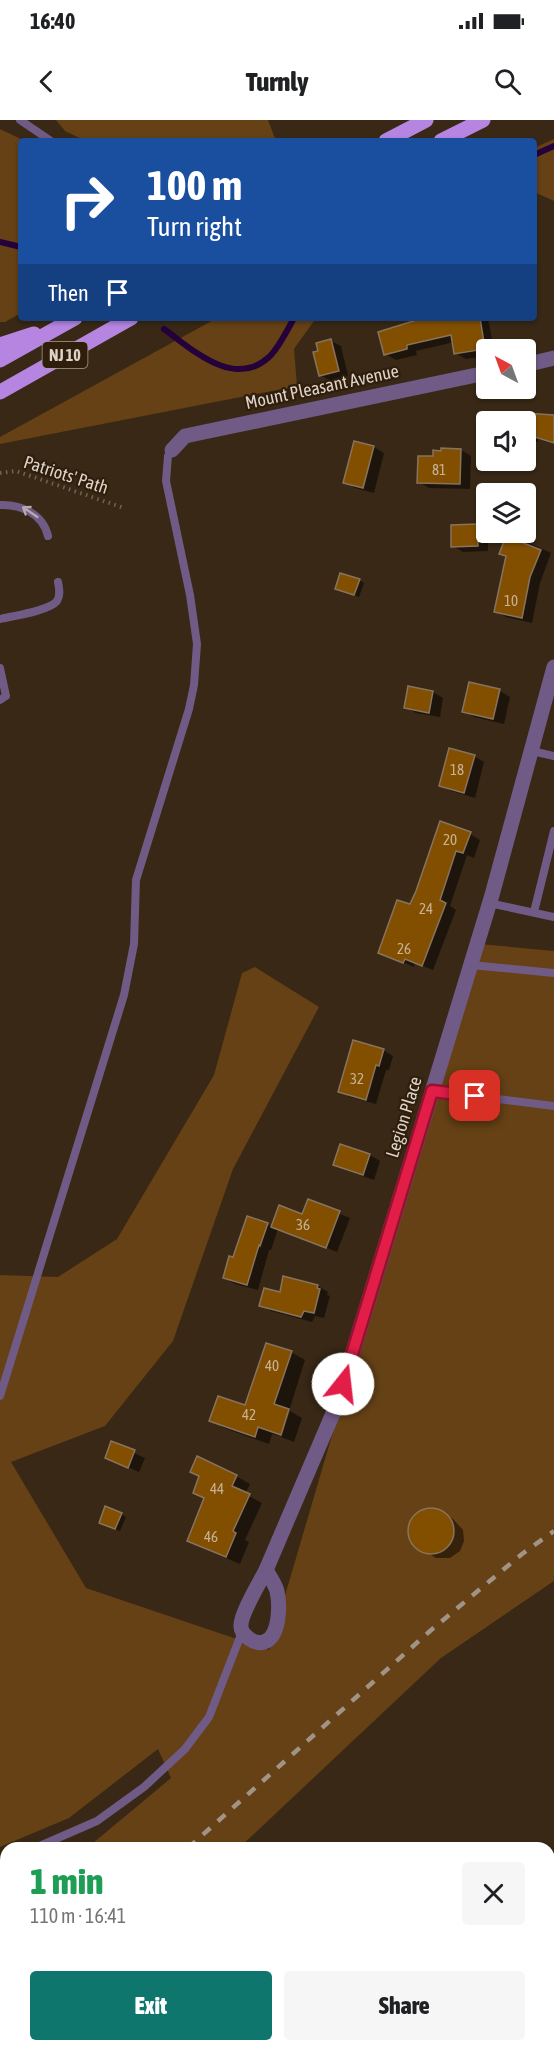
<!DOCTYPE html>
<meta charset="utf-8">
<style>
:root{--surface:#fff;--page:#f6f6f6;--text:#202124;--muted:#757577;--accent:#0f766e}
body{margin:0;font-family:"Asap Condensed",sans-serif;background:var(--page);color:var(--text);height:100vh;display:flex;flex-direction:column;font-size:22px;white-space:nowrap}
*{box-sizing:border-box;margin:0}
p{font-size:20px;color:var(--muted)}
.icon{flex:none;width:33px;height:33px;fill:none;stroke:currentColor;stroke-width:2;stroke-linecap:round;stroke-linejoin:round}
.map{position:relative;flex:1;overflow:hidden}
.side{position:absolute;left:0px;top:1722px;width:555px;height:210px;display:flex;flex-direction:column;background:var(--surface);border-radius:18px 18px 0 0;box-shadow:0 2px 4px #0004}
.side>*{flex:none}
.top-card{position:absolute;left:18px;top:18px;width:519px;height:183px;border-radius:6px;box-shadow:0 2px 4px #0004;background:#1a4fa0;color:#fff;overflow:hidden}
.needle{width:39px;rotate:319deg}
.controls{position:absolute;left:476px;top:219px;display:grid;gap:12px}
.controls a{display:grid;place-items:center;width:60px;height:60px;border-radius:6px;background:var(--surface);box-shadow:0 2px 4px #0004;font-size:30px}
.pin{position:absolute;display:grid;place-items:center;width:51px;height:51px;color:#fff;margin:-26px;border-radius:12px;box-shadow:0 3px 9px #0006}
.me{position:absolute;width:66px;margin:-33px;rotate:16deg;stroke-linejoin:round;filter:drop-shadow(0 0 4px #0008)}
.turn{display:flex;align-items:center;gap:21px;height:126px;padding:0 30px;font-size:27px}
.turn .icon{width:78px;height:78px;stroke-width:2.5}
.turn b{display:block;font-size:42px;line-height:51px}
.then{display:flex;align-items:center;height:57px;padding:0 30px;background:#0003;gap:12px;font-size:22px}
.round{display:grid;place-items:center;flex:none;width:63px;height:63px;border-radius:6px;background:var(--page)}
.overview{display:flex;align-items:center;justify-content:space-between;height:102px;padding:0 30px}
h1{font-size:36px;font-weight:800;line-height:45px;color:#1e9e55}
.cta{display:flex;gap:12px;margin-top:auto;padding:12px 30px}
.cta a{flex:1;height:69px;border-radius:6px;background:var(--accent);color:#fff;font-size:24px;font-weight:800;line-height:69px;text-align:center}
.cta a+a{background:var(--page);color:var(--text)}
.status{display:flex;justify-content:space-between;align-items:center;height:42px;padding:0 30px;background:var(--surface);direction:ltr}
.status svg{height:16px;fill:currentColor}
header{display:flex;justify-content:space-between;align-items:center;height:78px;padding:0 30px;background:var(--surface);font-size:27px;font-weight:800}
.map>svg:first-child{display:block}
.green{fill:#654115}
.shadow{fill:#0007}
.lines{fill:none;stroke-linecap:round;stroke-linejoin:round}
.stream{stroke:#24013b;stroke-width:6}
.building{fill:#824f00;stroke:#87735e;stroke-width:1.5}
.path{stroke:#726454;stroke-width:4;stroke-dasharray:1.5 4.5;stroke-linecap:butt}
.lane{stroke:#705a86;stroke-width:8}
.street{stroke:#705a86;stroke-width:15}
.primary{stroke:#b585e1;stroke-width:15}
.rail{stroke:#a19486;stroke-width:4.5;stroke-dasharray:10 10;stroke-linecap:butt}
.oneway{stroke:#b8a9b1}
.route-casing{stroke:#92132f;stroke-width:15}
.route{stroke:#e11d48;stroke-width:10}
.labels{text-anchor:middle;stroke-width:4.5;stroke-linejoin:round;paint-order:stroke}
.number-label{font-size:15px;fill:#c7b296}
.shield{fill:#2e1e0b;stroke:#a99d8f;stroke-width:1.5}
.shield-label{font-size:16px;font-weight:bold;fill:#ded3c8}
.street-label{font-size:18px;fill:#ded3c8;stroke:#2e1e0b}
</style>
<div class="status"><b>16:40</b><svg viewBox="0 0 49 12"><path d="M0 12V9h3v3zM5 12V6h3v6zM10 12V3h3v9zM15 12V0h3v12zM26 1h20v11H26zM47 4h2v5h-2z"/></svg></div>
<header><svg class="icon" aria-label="back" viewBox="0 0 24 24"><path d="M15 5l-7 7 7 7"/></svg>Turnly<svg class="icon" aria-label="search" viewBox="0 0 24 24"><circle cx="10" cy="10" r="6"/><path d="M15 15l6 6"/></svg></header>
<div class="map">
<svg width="554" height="1932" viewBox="0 0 554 1932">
<rect width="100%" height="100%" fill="#382815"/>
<g class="green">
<path d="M56,0H268L276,21H86L65,11Z"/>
<path d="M0,9L25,21H21V193L5,202H0Z"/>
<path d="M554,19V81L534,72V28Z"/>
<path d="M217,198H316L294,229L297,266L0,324V317Z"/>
<path d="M480,824L554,831V1461L441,1538L239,1728H87L171,1658L158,1629L69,1698L0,1727V1155L58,1157L117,1119L214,955L242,853L255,847L319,887L233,1049L173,1221L105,1306L11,1342L86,1468L269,1530L431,978Z"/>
<path d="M6,1795V1926H44L38,1932H0V1800Z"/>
</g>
<g class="shadow">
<path d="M429,198H488L494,230H486V236L466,239L455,233L454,222L416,231L417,235L396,240L385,234Z"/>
<path d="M331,221L341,226L348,256L331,261L320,255V232Z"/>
<path d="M504,293L554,296V324L538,319V322H525V302H503Z"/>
<path d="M374,327L384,333L374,373L355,368L345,362Z"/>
<path d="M461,330L471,336L470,369L429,368L419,362L434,338Z"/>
<path d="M477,406L488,412V431L463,432L453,426L452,407Z"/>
<path d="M523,420L551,433L540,463L532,503L506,497L496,491L507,437L501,433L522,424Z"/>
<path d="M359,460L364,463L359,477L336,468Z"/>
<path d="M470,564L500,571L510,577L504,604L474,597L464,591Z"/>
<path d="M409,568L433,572L443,578L440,597L416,593L406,587Z"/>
<path d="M474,636L484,642L475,678L451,671L441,665Z"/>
<path d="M470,714L480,720L474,738L467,735L450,786L456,790L433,850L415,843L414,847L380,832L411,785Z"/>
<path d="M383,930L393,936L389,950H386L376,984L350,977L339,971Z"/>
<path d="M341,1026L370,1035L380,1041L374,1060L345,1050L335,1044Z"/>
<path d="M308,1081L350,1098L337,1132L278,1109L271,1130H269L258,1170L235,1164L224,1158L234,1139L248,1097L273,1107L303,1096Z"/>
<path d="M318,1166L328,1172L327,1175L330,1176L324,1198L315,1196L312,1202L271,1191L261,1185L281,1174Z"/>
<path d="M291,1232L305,1240L289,1291H287L279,1316L272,1314L269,1324L224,1308L211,1300L246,1287Z"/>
<path d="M290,1291L302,1298L294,1322L281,1317Z"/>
<path d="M112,1323L145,1338L139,1352L107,1338Z"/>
<path d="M236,1356L250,1364L245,1374L262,1383L245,1420L249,1422L240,1444L202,1428L189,1420Z"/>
<path d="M427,1390L442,1392L453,1399L463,1410L464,1421L460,1431L450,1438H436L415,1425L411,1419L410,1412L412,1401L417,1395Z"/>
<path d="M121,1394L126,1397L120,1411L105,1405Z"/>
<path d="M47,1926H344L351,1932H41Z"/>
</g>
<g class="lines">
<g class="stream">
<path d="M534,35L554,26"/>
<path d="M0,122L21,127"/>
<path d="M164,209C193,230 234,269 269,237C278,229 288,209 294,198"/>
</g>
</g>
<g class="building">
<path d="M423,198H480L485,229L454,234L451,215L407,225V229L384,235L378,212Z"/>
<path d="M331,219L339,251L319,256L313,232L318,231L316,223Z"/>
<path d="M525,293L554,295V323L525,314Z"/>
<path d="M354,321L374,326L363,368L343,363Z"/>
<path d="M441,328L461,329L460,364L417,363L418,336H433V330L441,331Z"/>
<path d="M477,404L478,426L451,427V405Z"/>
<path d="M511,418L541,430L530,457L522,498L494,492L506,436L499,434L505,419L510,421Z"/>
<path d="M340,453L360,459L354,475L335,469Z"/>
<path d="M469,562L500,569L493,599L462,592Z"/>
<path d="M408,566L433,571L429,593L404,588Z"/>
<path d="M449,628L475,635L464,673L439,666Z"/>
<path d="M440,701L471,712L463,733L456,731L440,780L446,783L422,846L405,839L403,843L378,833L397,780L410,784L416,771Z"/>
<path d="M353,920L384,929L379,946L376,945L366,980L338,972Z"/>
<path d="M340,1024L370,1034L363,1055L333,1045Z"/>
<path d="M308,1079L340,1091L326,1128L271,1107L279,1085L302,1094Z"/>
<path d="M247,1096L268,1103L260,1126L259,1125L247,1165L223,1158L229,1136L233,1137Z"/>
<path d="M283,1156L318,1165L317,1168L320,1169L314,1193L304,1191L301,1197L259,1186L264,1168L280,1172Z"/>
<path d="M266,1223L292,1231L274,1284L289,1289L281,1315L258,1307L255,1317L209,1301L218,1276L245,1285Z"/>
<path d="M111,1321L135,1330L128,1348L105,1338Z"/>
<path d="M197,1336L237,1355L232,1366L250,1374L233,1411L236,1413L226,1437L187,1421L204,1378L193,1373L199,1356L190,1352Z"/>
<path d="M105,1386L122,1393L115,1409L99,1403Z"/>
<circle cx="431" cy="1411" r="23"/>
</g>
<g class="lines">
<g class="path">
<path d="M0,353L16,351L124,388"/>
<path d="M549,1805L554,1804"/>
<path d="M393,1926L400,1932"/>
</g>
<g class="lane">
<path d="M20,0L51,21"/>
<path d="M0,385C21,384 43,394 48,416"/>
<path d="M0,499C13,496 49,491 57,481C61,475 59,468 58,462"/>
<path d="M0,548L6,576L0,580"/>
<path d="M532,631L554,636"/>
<path d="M489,783L554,797"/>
<path d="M534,792L554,711"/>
<path d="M471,845L554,853"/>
<path d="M432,971L554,986"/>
<path d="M0,1276L124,875L134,824L136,760L189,589L194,565L197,524L190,475L166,361L168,336L172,330"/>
<path d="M35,1728L97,1701L144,1667L185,1629L209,1597L242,1512"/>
<path d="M0,1742L6,1740"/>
</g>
<g class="street">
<path d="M525,245L554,238"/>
<path d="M172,330L185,316L486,253"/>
<path d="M266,1450L337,1284L492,775L554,547"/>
<path d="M266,1450C270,1457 275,1464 277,1471C280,1485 280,1517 264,1522C255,1525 240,1515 241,1505C241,1493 260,1462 266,1450Z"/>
</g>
<g class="primary">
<path d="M386,21L426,0"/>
<path d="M441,21L483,0"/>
<path d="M0,225L34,214"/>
<path d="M0,240L75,198"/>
<path d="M0,272L131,198"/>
</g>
<g class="rail">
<path d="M188,1728L430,1511L522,1434L554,1411"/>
<path d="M0,1920L6,1914"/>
</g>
</g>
<defs><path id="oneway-shaft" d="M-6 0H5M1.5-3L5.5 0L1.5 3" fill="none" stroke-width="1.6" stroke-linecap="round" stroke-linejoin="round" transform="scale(1.5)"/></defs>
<use class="oneway" href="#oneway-shaft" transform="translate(30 392) rotate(-146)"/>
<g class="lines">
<g class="route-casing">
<path id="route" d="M343,1264L432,971L475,976"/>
</g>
<use href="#route" class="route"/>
</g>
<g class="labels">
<g class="number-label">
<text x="439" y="355">81</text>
<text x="511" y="486">10</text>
<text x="457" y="655">18</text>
<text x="450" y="725">20</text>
<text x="426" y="794">24</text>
<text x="404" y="834">26</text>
<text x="357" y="964">32</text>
<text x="303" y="1110">36</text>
<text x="272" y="1251">40</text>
<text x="249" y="1300">42</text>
<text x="217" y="1374">44</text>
<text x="211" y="1422">46</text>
</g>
<rect class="shield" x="42.5" y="222" width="45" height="26" rx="4.5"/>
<g class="shield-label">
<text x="65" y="241">NJ 10</text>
</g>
<g class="street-label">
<text transform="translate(322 267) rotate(-12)" y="6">Mount Pleasant Avenue</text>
<text transform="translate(66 355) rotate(18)" y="6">Patriots' Path</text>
<text transform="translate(404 997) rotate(-73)" y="6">Legion Place</text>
</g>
</g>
</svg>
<div class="controls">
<a><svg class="needle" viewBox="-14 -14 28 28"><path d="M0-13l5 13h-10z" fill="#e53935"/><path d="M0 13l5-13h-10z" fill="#757577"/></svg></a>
<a><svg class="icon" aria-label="sound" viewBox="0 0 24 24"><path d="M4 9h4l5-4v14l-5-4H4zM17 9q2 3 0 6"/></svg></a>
<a><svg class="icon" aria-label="layers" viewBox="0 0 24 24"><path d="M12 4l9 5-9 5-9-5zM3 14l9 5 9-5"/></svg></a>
</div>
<div class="pin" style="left:475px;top:976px;background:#d93025"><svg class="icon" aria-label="arrive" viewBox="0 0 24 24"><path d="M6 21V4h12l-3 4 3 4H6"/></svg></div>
<svg class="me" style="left:343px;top:1264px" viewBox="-20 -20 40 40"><circle r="19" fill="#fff"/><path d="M0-13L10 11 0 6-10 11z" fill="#e11d48"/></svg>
<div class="top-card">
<div class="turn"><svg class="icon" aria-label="right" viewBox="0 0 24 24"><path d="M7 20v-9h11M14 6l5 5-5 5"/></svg><div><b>100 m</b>Turn right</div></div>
<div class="then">Then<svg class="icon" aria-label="arrive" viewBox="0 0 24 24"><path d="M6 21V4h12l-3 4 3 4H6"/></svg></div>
</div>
<section class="side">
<div class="overview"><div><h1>1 min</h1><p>110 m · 16:41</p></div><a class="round"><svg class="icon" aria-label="close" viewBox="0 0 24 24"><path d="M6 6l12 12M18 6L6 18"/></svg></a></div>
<div class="cta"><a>Exit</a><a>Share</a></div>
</section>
</div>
